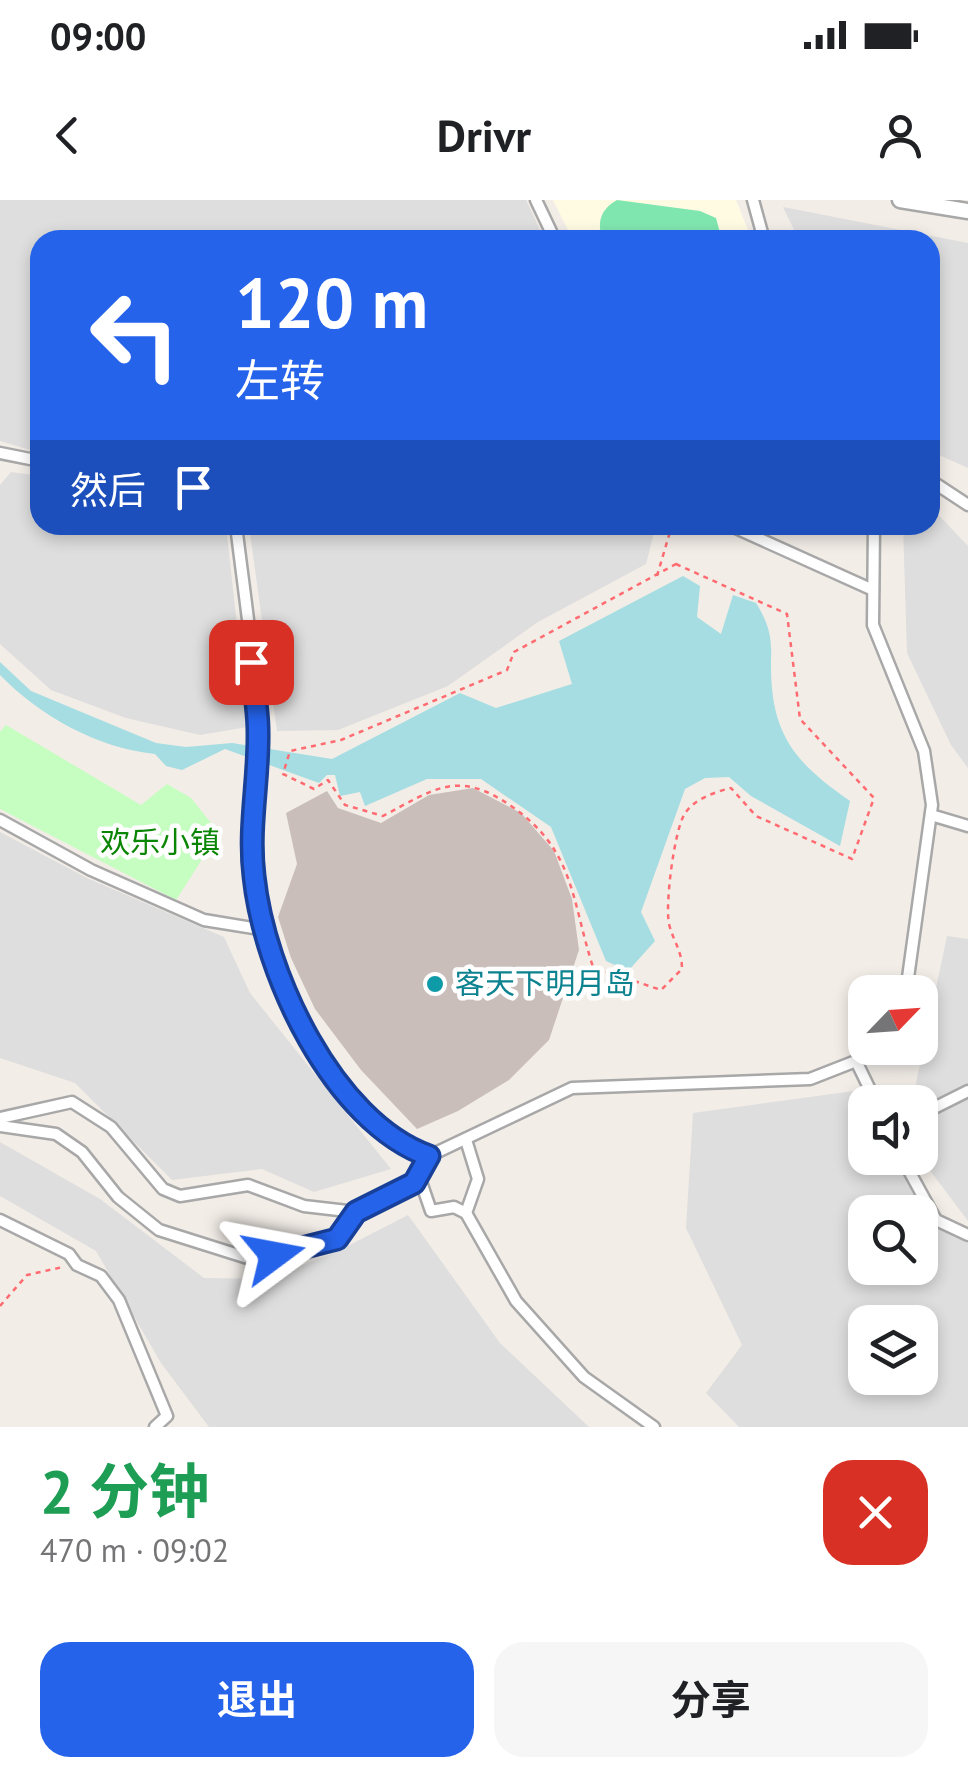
<!DOCTYPE html>
<html lang="zh">
<meta charset="utf-8">
<style>
:root{--surface:#fff;--page:#f6f6f6;--text:#202124;--muted:#757577;--accent:#2563eb}
body{margin:0;font-family:"PT Sans","Noto Sans SC",sans-serif;background:var(--page);color:var(--text);height:100vh;display:flex;flex-direction:column;font-size:38px;white-space:nowrap}
*{box-sizing:border-box;margin:0}
p{font-size:32px;color:var(--muted)}
.icon{flex:none;width:55px;height:55px;fill:none;stroke:currentColor;stroke-width:2;stroke-linecap:round;stroke-linejoin:round}
.map{position:relative;height:1227px;overflow:hidden}
.sheet{display:flex;flex-direction:column;background:var(--surface);flex:1}
.sheet>*{flex:none}
.top-card{position:absolute;left:30px;top:30px;width:910px;height:305px;border-radius:30px;box-shadow:0 5px 15px #0003;background:#2563eb;color:#fff;overflow:hidden}
.needle{width:65px;rotate:65deg}
.buttons{position:absolute;left:848px;top:775px;display:grid;gap:20px}
.buttons a{display:grid;place-items:center;width:90px;height:90px;border-radius:20px;background:var(--surface);box-shadow:0 5px 15px #0003;font-size:50px}
.pin{position:absolute;display:grid;place-items:center;width:85px;height:85px;color:#fff;margin:-42px;border-radius:20px;box-shadow:0 5px 15px #0006}
.me{position:absolute;width:110px;margin:-55px;rotate:77deg;stroke-linejoin:round;filter:drop-shadow(0 0 8px #0008)}
.turn{display:flex;align-items:center;gap:35px;height:210px;padding:0 40px;font-size:45px}
.turn .icon{width:130px;height:130px;stroke-width:2.5}
.turn b{display:block;font-size:70px;line-height:85px}
.then{display:flex;align-items:center;height:95px;padding:0 40px;background:#0003;gap:20px;font-size:38px}
.round{display:grid;place-items:center;flex:none;width:105px;height:105px;border-radius:30px;background:var(--page)}
.overview{display:flex;align-items:center;justify-content:space-between;height:170px;padding:0 40px}
h1{font-size:60px;font-weight:700;line-height:75px;color:#1e9e55}
.cta{display:flex;gap:20px;margin-top:auto;padding:20px 40px}
.cta a{flex:1;height:115px;border-radius:30px;background:var(--accent);color:#fff;font-size:40px;font-weight:700;line-height:115px;text-align:center}
.cta a+a{background:var(--page);color:var(--text)}
.status{display:flex;justify-content:space-between;align-items:center;height:70px;padding:0 50px;background:var(--surface);direction:ltr}
.status svg{height:28px;fill:currentColor}
header{display:flex;justify-content:space-between;align-items:center;height:130px;padding:0 40px;background:var(--surface);font-size:45px;font-weight:700}
.map>svg:first-child{display:block}
.residential{fill:#dfdede;fill-rule:evenodd}
.education{fill:#fffbe3}
.park{fill:#c6fec2}
.pitch{fill:#80e6b0}
.water{fill:#a5dde2}
.building{fill:#cabeba}
.lines{fill:none;stroke-linecap:round;stroke-linejoin:round}
.minor-casing{stroke:#a8a8a8;stroke-width:15}
.tertiary-casing{stroke:#a8a8a8;stroke-width:19}
.path{stroke:#ff6b70;stroke-width:2.5;stroke-dasharray:5 5;stroke-linecap:butt}
.minor{stroke:#fff;stroke-width:10}
.tertiary{stroke:#fff;stroke-width:14}
.route-casing{stroke:#184099;stroke-width:25}
.route{stroke:#2563eb;stroke-width:18}
.culture-dot{fill:#0f9aa8;stroke:#fff;stroke-width:4}
.labels{text-anchor:middle;stroke-width:9;stroke-linejoin:round;paint-order:stroke}
.park-label{font-size:30px;fill:#0b8504;stroke:#fff}
.culture-label{font-size:30px;fill:#0d838f;stroke:#fff;text-anchor:start}
</style>
<div class="status"><b>09:00</b><svg viewBox="0 0 49 12"><path d="M0 12V9h3v3zM5 12V6h3v6zM10 12V3h3v9zM15 12V0h3v12zM26 1h20v11H26zM47 4h2v5h-2z"/></svg></div>
<header><svg class="icon" aria-label="back" viewBox="0 0 24 24"><path d="M15 5l-7 7 7 7"/></svg>Drivr<svg class="icon" aria-label="person" viewBox="0 0 24 24"><circle cx="12" cy="8" r="4"/><path d="M4 21q1-7 8-7t8 7"/></svg></header>
<div class="map">
<svg width="968" height="1227" viewBox="0 0 968 1227">
<rect width="100%" height="100%" fill="#f2ede7"/>
<g class="residential">
<path d="M0,0H526L545,40H40V253L0,241Z"/>
<path d="M783,7L968,43V268L930,251V40H799Z"/>
<path d="M11,272L40,276V325H226L248,527L200,535L126,518L51,490L0,444V285Z"/>
<path d="M930,306L968,346V568L951,545L907,453L903,325H930Z"/>
<path d="M249,325H656L646,364L538,422L448,486L338,530L277,531Z"/>
<path d="M0,632L87,678L224,737L250,793L391,969L314,992L262,969L172,980L75,883L0,858Z"/>
<path d="M947,736L968,739V1021L920,957V902H912Z"/>
<path d="M861,890L868,902L865,958H895L929,1025L968,1043V1227H739L706,1193L742,1145L686,1028L693,913ZM865,1012H920V1068H865ZM865,1122H920V1178H865Z"/>
<path d="M0,942L100,999L204,1078L269,1079L338,1051L408,1015L500,1143L589,1227H209L161,1163L96,1051L0,996Z"/>
</g>
<path class="education" d="M553,0H736L752,40H573Z"/>
<path class="park" d="M6,525L141,605L167,584L191,598L219,633L176,700L0,609V532Z"/>
<path class="pitch" d="M617,0L700,11L716,18L722,40H603C596,22 601,9 617,0Z"/>
<path class="water" d="M683,376L700,386L697,417L721,434L733,395L756,403C769,424 772,437 771,461C770,534 794,562 850,601L840,646L751,596L729,577L705,578L685,589L641,712L655,741L628,771L606,761L551,627L481,579H427L365,606L360,592L340,596L335,575H327L319,583L225,549L182,570L166,566L155,554C97,548 40,516 0,475V462L31,491L156,543L186,547L232,543L332,559L460,493L496,508L572,484L559,441Z"/>
<path class="building" d="M473,588L521,613L554,651L572,699L579,750L549,840L509,880L458,911L417,929L361,870L315,809L291,758L278,717L297,664L286,613L327,591L338,608L381,623L429,595Z"/>
<g class="lines">
<g class="minor-casing">
<g id="minor">
<path d="M536,0L555,40"/>
<path d="M753,0L764,40"/>
<path d="M0,253L40,261"/>
<path d="M930,280L968,305"/>
<path d="M236,325C244,392 255,461 258,529C260,577 249,624 253,672C261,769 334,922 429,956"/>
<path d="M729,325L873,390"/>
<path d="M874,325L873,425L924,551L932,605L906,792"/>
<path d="M931,615L968,626"/>
<path d="M0,620L91,670L204,720L265,730"/>
<path d="M856,861L876,902"/>
<path d="M920,915L968,891"/>
<path d="M0,918L72,902L111,927L163,989L180,996L248,985L304,1006L356,1012L414,983L429,956L572,888L810,879L856,861L870,848"/>
<path d="M0,926L56,934L82,952L118,997L159,1030L251,1059L298,1052L337,1039L356,1012"/>
<path d="M466,940L478,979L466,1013"/>
<path d="M902,958L936,1020L968,1035"/>
<path d="M419,976L431,1011L454,1007L466,1013L516,1101L584,1177L654,1227"/>
<path d="M0,1020L69,1054L77,1065L101,1076L119,1100L167,1216L155,1227"/>
</g>
</g>
<g class="tertiary-casing">
<path id="tertiary" d="M900,0L968,11"/>
</g>
<g class="path">
<path d="M676,364L787,414L800,519L874,598L852,659L756,616L731,588C715,592 693,599 684,615C674,633 665,704 669,724C673,741 682,750 682,769L661,790L593,767C571,699 575,650 511,606C458,569 434,589 383,616L345,605L328,580L314,589L283,574L290,551L341,540L507,470L514,452Z"/>
<path d="M657,376L672,325"/>
<path d="M0,1106L27,1075L63,1067"/>
</g>
<use href="#minor" class="minor"/>
<use href="#tertiary" class="tertiary"/>
</g>
<g class="lines">
<g class="route-casing">
<path id="route" d="M251,462C253,485 258,508 258,531C259,580 248,627 254,676C264,773 333,922 429,956L414,983L356,1012L337,1039L274,1055"/>
</g>
<use href="#route" class="route"/>
</g>
<circle class="culture-dot" cx="435" cy="784" r="10"/>
<g class="labels">
<g class="park-label">
<text x="160" y="653">欢乐小镇</text>
</g>
<g class="culture-label">
<text x="455" y="794">客天下明月岛</text>
</g>
</g>
</svg>
<div class="buttons">
<a><svg class="needle" viewBox="-14 -14 28 28"><path d="M0-13l5 13h-10z" fill="#e53935"/><path d="M0 13l5-13h-10z" fill="#757577"/></svg></a>
<a><svg class="icon" aria-label="sound" viewBox="0 0 24 24"><path d="M4 9h4l5-4v14l-5-4H4zM17 9q2 3 0 6"/></svg></a>
<a><svg class="icon" aria-label="search" viewBox="0 0 24 24"><circle cx="10" cy="10" r="6"/><path d="M15 15l6 6"/></svg></a>
<a><svg class="icon" aria-label="layers" viewBox="0 0 24 24"><path d="M12 4l9 5-9 5-9-5zM3 14l9 5 9-5"/></svg></a>
</div>
<div class="pin" style="left:251px;top:462px;background:#d93025"><svg class="icon" aria-label="arrive" viewBox="0 0 24 24"><path d="M6 21V4h12l-3 4 3 4H6"/></svg></div>
<svg class="me" style="left:274px;top:1055px" viewBox="-20 -20 40 40"><path d="M0-17L14 15 0 8-14 15z" fill="#2563eb" stroke="#fff" stroke-width="4"/></svg>
<div class="top-card">
<div class="turn"><svg class="icon" aria-label="left" viewBox="0 0 24 24"><path d="M17 20v-9H6M10 6l-5 5 5 5"/></svg><div><b>120 m</b>左转</div></div>
<div class="then">然后<svg class="icon" aria-label="arrive" viewBox="0 0 24 24"><path d="M6 21V4h12l-3 4 3 4H6"/></svg></div>
</div>
</div>
<section class="sheet">
<div class="overview"><div><h1>2 分钟</h1><p>470 m · 09:02</p></div><a class="round" style="background:#d93025;color:#fff"><svg class="icon" aria-label="close" viewBox="0 0 24 24"><path d="M6 6l12 12M18 6L6 18"/></svg></a></div>
<div class="cta"><a>退出</a><a>分享</a></div>
</section>
